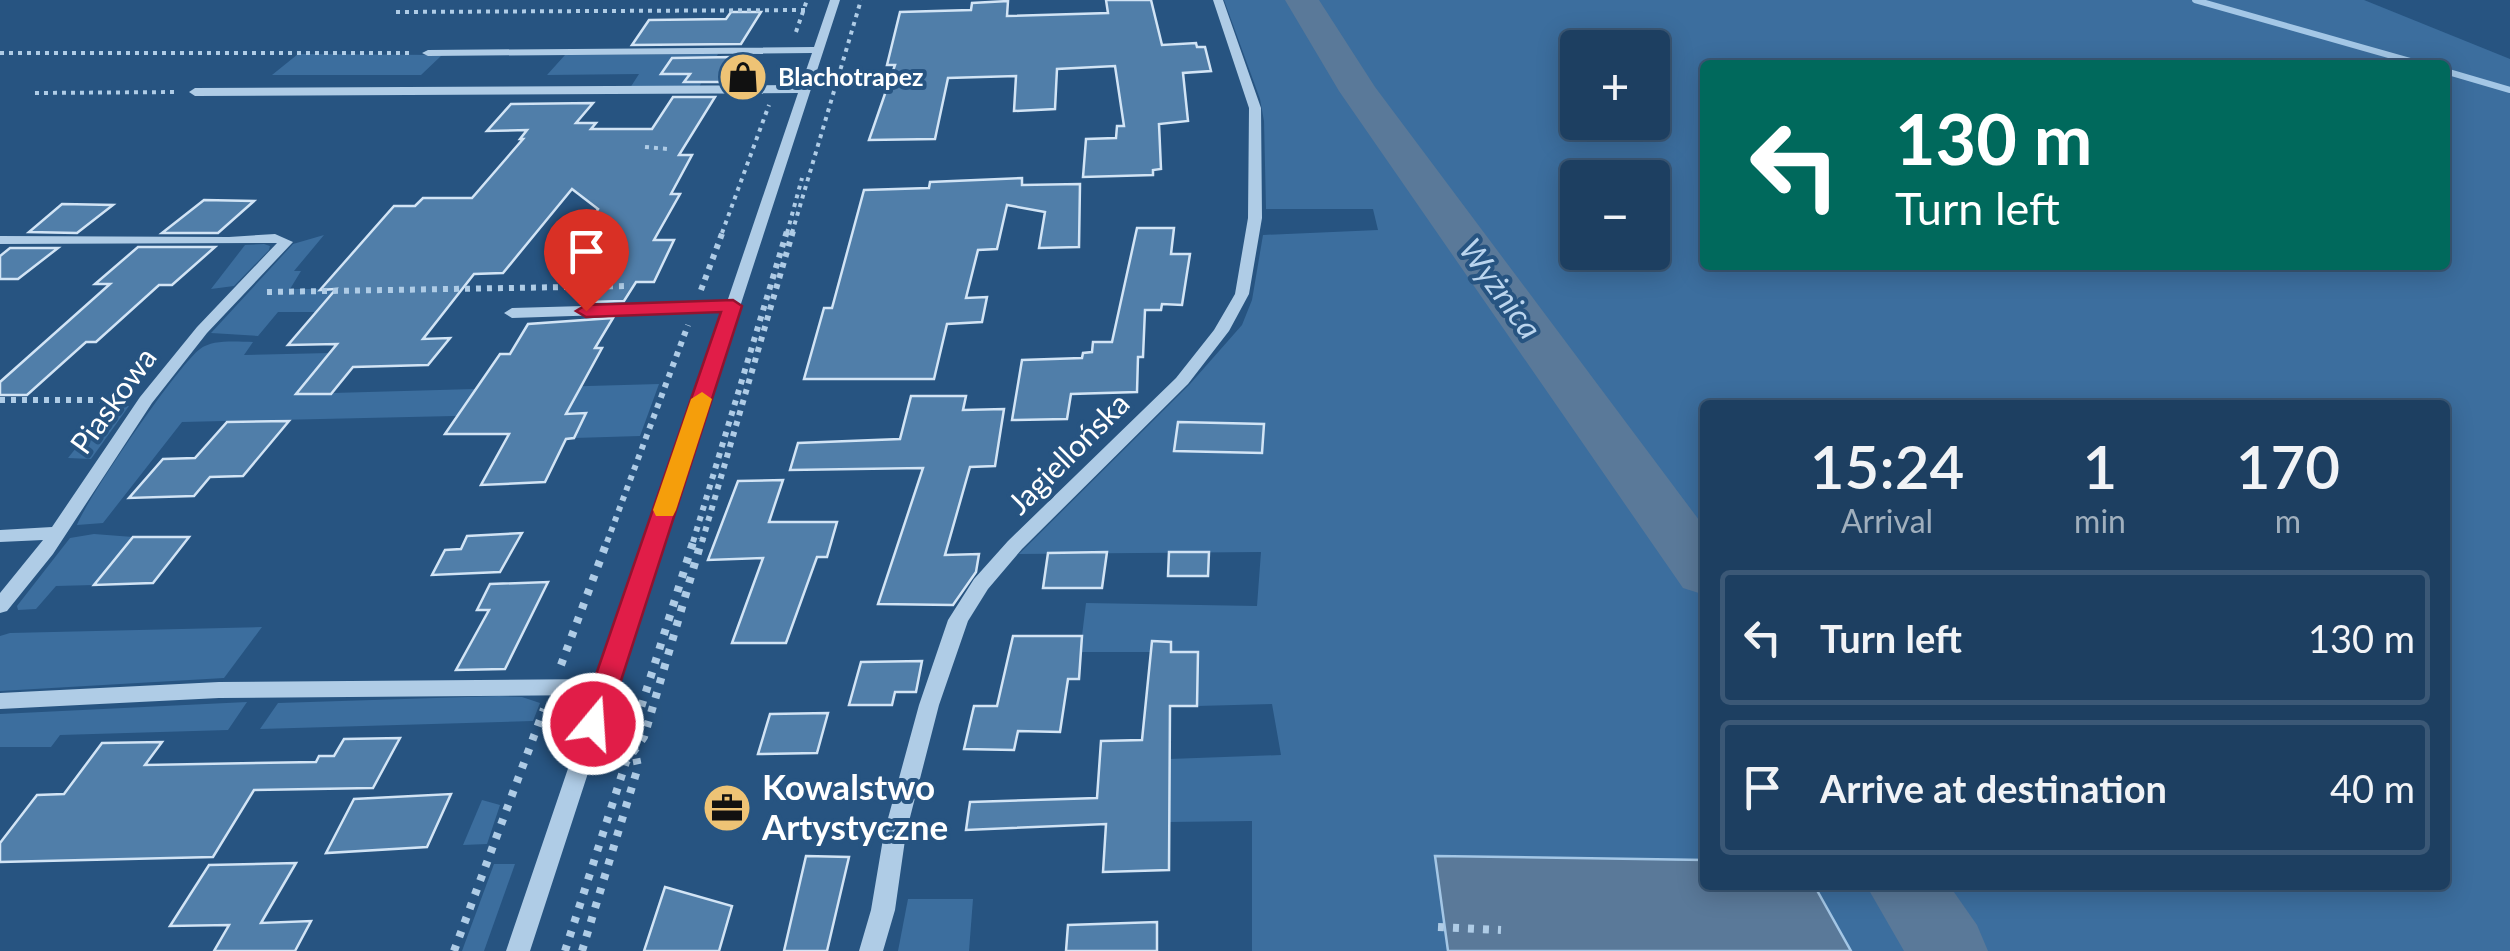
<!DOCTYPE html>
<meta charset="utf-8">
<style>
:root{--surface:#1d3f61;--page:#2a4a6a;--text:#f1f3f6;--muted:#a0afbd;--line:#3b5876}
body{margin:0;font-family:Lato,sans-serif;background:var(--page);color:var(--text);height:100vh;display:flex;flex-direction:column;font-size:38px;white-space:nowrap}
*{box-sizing:border-box;margin:0}
p{font-size:32px;color:var(--muted)}
.icon{flex:none;width:55px;height:55px;fill:none;stroke:currentColor;stroke-width:2;stroke-linecap:round;stroke-linejoin:round}
.map{position:relative;flex:1;overflow:hidden}
.details{position:absolute;left:1700px;top:400px;width:750px;height:490px;display:flex;flex-direction:column;background:var(--surface);border-radius:10px;box-shadow:0 5px 25px #0003,0 0 0 2px var(--line)}
.details>*{flex:none}
.top-card{position:absolute;left:1700px;top:60px;width:750px;height:210px;border-radius:10px;box-shadow:0 5px 25px #0003,0 0 0 2px var(--line);background:#00695c;color:#fff;overflow:hidden}
.buttons{position:absolute;left:1560px;top:30px;display:grid;gap:20px}
.buttons a{display:grid;place-items:center;width:110px;height:110px;border-radius:10px;background:var(--surface);box-shadow:0 5px 25px #0003,0 0 0 2px var(--line);font-size:50px}
.pin{position:absolute;display:grid;place-items:center;width:85px;height:85px;color:#fff;margin:-102px -42px;border-radius:50% 50% 50% 0;rotate:-45deg;box-shadow:0 0 10px #0007}
.pin .icon{rotate:45deg}
.me{position:absolute;width:110px;margin:-55px;rotate:18deg;stroke-linejoin:round;filter:drop-shadow(0 0 8px #0008)}
.turn{display:flex;align-items:center;gap:35px;height:210px;padding:0 30px;font-size:45px}
.turn .icon{width:130px;height:130px;stroke-width:2.5}
.turn b{display:block;font-size:70px;line-height:85px}
.eta{display:flex;justify-content:space-evenly;align-items:center;height:170px;text-align:center}
.eta b{font-size:60px;font-weight:600;line-height:70px}
ul{padding:0;list-style:none}
li{display:flex;align-items:center;gap:30px;height:135px;margin:0 20px 15px;padding:0 10px;border:5px solid var(--line);border-radius:10px}
li div{flex:1}
li b{display:block;font-size:38px}
li em{font-style:normal}
.map>svg:first-child{display:block}
.green{fill:#3c6e9e;fill-rule:evenodd}
.water{fill:#5a7999;stroke:#a4c7e6;stroke-width:2.5}
.lines{fill:none;stroke-linecap:round;stroke-linejoin:round}
.stream{stroke:#a4c7e6;stroke-width:6}
.river{fill:#5a7999;fill-rule:evenodd}
.building{fill:#507ea9;stroke:#d2e4f5;stroke-width:2.5}
.path-far2{stroke:#afcce6;stroke-width:4;stroke-dasharray:4 5;stroke-linecap:butt}
.path-far1{stroke:#afcce6;stroke-width:6;stroke-dasharray:5 6;stroke-linecap:butt}
.path{stroke:#afcce6;stroke-width:8;stroke-dasharray:6 9;stroke-linecap:butt}
.minor{fill:#afcce6;fill-rule:evenodd}
.route{fill:#e11d48;stroke:#92132f;stroke-width:2.5}
.slow{fill:#f59e0b}
.labels{text-anchor:middle;stroke-width:8;stroke-linejoin:round;paint-order:stroke}
.far-poi-label{font-size:25px;font-weight:bold;fill:#fff;stroke:#275481;text-anchor:start}
.street-label{font-size:30px;fill:#fff;stroke:#275481}
.water-label{font-size:32px;font-style:italic;fill:#bbd5ee;stroke:#275481}
.near-poi-label{font-size:35px;font-weight:bold;fill:#fff;stroke:#275481;text-anchor:start}
</style>
<div class="map">
<svg width="2510" height="951" viewBox="0 0 2510 951">
<rect width="100%" height="100%" fill="#275481"/>
<g class="green">
<path d="M1224,0H2364L2510,59V951H1252V821L1168,822L1169,759L1281,755L1272,704L1197,706L1198,652H1080L1086,603L1257,606L1261,552L1019,554L1190,384L1242,325L1252,300L1263,235L1378,230L1373,209H1266L1264,121L1260,99ZM1578,48H1652V122H1578ZM1705,65H2445V265H1705ZM1578,178H1652V252H1578ZM1705,405H2445V885H1705Z"/>
<path d="M298,54L442,55L421,75H272Z"/>
<path d="M718,54L699,87L630,88L639,74L547,75L565,55Z"/>
<path d="M324,235L294,271H301L290,289H365L356,312H278L258,336L211,333L293,244Z"/>
<path d="M264,244L270,246L269,250L234,286L211,289L245,245Z"/>
<path d="M253,342L244,355L330,353L297,394L659,384L640,436L574,438L584,413L182,422L103,523L77,525C86,500 178,365 200,349C213,339 237,342 253,342Z"/>
<path d="M111,404L129,406L91,459L68,458Z"/>
<path d="M94,534L133,537L94,585L56,586L36,609L18,610L17,606L70,538Z"/>
<path d="M262,627L224,678L0,691V636L10,633Z"/>
<path d="M499,696L522,697L540,703L533,721L260,729L278,703Z"/>
<path d="M247,702L228,730L60,735L51,747H0V714Z"/>
<path d="M482,800L500,805L487,844L463,845Z"/>
<path d="M494,864H515L484,951H462Z"/>
<path d="M908,899H973L969,951H898Z"/>
</g>
<path class="water" d="M1435,856L1705,860V885H1814L1851,951H1448Z"/>
<g class="lines">
<g class="stream">
<path d="M2195,0L2424,65"/>
<path d="M2445,71L2510,90"/>
</g>
<g class="river">
<path d="M1285,0H1319L1375,87L1705,528V595L1683,588L1339,91Z"/>
<path d="M1866,885H1949L1977,925L1988,951H1904Z"/>
</g>
</g>
<g class="building">
<path d="M1106,0H1151L1162,45L1196,43L1197,47H1205L1211,71L1183,73L1188,121L1159,124L1161,169L1153,170V175L1083,177L1086,139L1116,138L1117,126H1124L1115,66L1057,69L1055,109L1014,111L1016,76L948,78L935,139L869,140L895,65H887L900,12L971,10L972,3L1008,1L1007,16L1108,13Z"/>
<path d="M731,12H761L741,44L632,45L649,20L726,19Z"/>
<path d="M733,57L724,72H730L725,82H684L690,74H661L672,58Z"/>
<path d="M673,97H715L679,155H692L671,194H680L654,240H674L654,282H636L624,301L587,302L615,260L563,261L598,209L572,189L503,273L474,274L423,339L450,338L428,365L353,367L331,394H296L337,344L288,345L336,289L320,290L394,206H415L423,198H472L523,139H520L527,130L487,131L511,104L593,103L576,123H596L591,129H652Z"/>
<path d="M1022,178V185L1080,184L1079,247L1039,248L1045,212L1007,205L997,249L978,250L966,298L987,297L982,322L947,324L934,379H804L824,308H832L864,190L929,188L930,182Z"/>
<path d="M204,200L254,201L218,233H162Z"/>
<path d="M62,204L113,205L77,233L29,232Z"/>
<path d="M1137,228H1174L1171,254H1190L1182,305L1162,304L1161,310H1145L1143,357H1138L1137,392L1071,394L1067,419L1012,420L1022,360L1082,358L1083,353L1092,352L1093,342H1112Z"/>
<path d="M138,247H215L172,285H159L96,342H86L27,395H0V382L110,284H95Z"/>
<path d="M10,248H58L18,279H0V256Z"/>
<path d="M613,318L595,348H602L566,414L586,413L574,438L566,439L545,482L481,485L509,434H445L500,354H510L528,324Z"/>
<path d="M911,396H966L963,410L1004,409L995,466L970,467L945,555L979,554L976,572L953,605L878,604L923,468L790,470L798,443L900,439Z"/>
<path d="M289,421L243,476L210,477L194,496L129,498L163,459L195,458L227,422Z"/>
<path d="M1178,422L1264,424L1262,453L1174,451Z"/>
<path d="M783,480L769,522H837L827,557H817L786,643H732L763,558L708,560L738,481Z"/>
<path d="M522,533L500,572L432,575L445,550L461,549L467,536Z"/>
<path d="M133,537H189L153,583L94,585Z"/>
<path d="M1107,552L1102,588H1043L1048,553Z"/>
<path d="M1169,552H1209L1208,576H1168Z"/>
<path d="M548,582L505,669L456,670L489,610H477L490,584Z"/>
<path d="M1013,636H1082L1079,679H1068L1060,732L1018,731L1014,750L964,749L974,706H997Z"/>
<path d="M1152,641L1171,642V652H1198L1197,706H1170L1169,870L1103,872L1106,824L966,830L970,802L1097,798L1101,741L1142,740Z"/>
<path d="M922,661L916,692H895L892,705H849L861,662Z"/>
<path d="M828,713L817,753L758,754L770,714Z"/>
<path d="M400,738L373,788L254,790L213,857L0,862V843L37,795L64,794L102,743L162,742L145,765L316,762L319,756H334L344,739Z"/>
<path d="M451,794L427,847L326,853L354,799Z"/>
<path d="M806,856L849,857L827,951H784Z"/>
<path d="M296,863L261,923L311,921L295,951H214L229,925L170,926L209,865Z"/>
<path d="M665,887L732,906L719,951H644Z"/>
<path d="M1157,922V951H1066L1068,925Z"/>
</g>
<g class="lines">
<g class="path-far2">
<path d="M396,12L806,10"/>
<path d="M796,32L807,0"/>
<path d="M0,53H412"/>
<path d="M35,93L179,92"/>
<path d="M645,147L668,149"/>
<path d="M722,233L769,105"/>
<path d="M787,233L802,178"/>
<path d="M792,233L861,0"/>
</g>
<g class="path-far1">
<path d="M701,290L723,231"/>
<path d="M267,292L630,286"/>
<path d="M0,400H119"/>
<path d="M607,542L688,325"/>
<path d="M693,542L787,231"/>
<path d="M702,542L793,231"/>
</g>
<g class="path">
<path d="M561,665L608,539"/>
<path d="M1438,927L1501,930"/>
<path d="M454,951L544,709"/>
<path d="M565,951L626,762L644,737L702,539"/>
<path d="M582,951L638,767L632,736L694,539"/>
</g>
<g class="minor">
<path d="M830,0H840L530,951H506L593,695L219,698L0,709V693L219,682L598,679L724,311L512,318L504,313L512,308L727,302L798,93L195,96L189,92L195,88L801,85L812,53L428,56L422,53L428,50L814,47Z"/>
<path d="M1213,0H1223L1261,108L1262,218L1249,294L1229,331L1188,384L1022,549L988,589L968,621L939,705L906,833L895,910L883,951H859L871,910L884,833L919,705L948,620L974,579L1008,541L1176,378L1214,330L1235,294L1248,218L1249,108Z"/>
<path d="M275,234L293,242L207,333L152,403L53,554L7,611L0,613V593L43,540L0,542V530L52,527L140,397L197,327L277,243L0,244V236L229,237Z"/>
</g>
</g>
<path class="route" d="M733,300L742,306L607,724L603,732L593,735L583,732L579,724L721,312L586,317L576,311L586,305Z"/>
<path class="slow" d="M702,392L712,399L676,510L673,516H656L653,510L691,399Z"/>
<defs>
<g id="shop-disc" transform="scale(2.5)"><circle r="9.5" fill="#eec375" stroke="#275481"/><path d="M-5-2.5h2.3a2.7 3.5 0 0 1 5.4 0H5L5.5 6h-11ZM-1.5-2.5h3a1.5 2.3 0 0 0-3 0Z" fill="#111"/></g>
<g id="office-disc" transform="scale(2.5)"><circle r="9.5" fill="#eec375" stroke="#275481"/><path d="M-6-3h4V-5.5h4V-3h4V5H-6ZM-1-4.5V-3h2v-1.5ZM-6 0V1H6V0Z" fill="#111"/></g>
</defs>
<g fill-rule="evenodd">
<use href="#shop-disc" x="743" y="77"/>
<use href="#office-disc" x="727" y="808"/>
</g>
<g class="labels">
<g class="far-poi-label">
<text x="778" y="86">Blachotrapez</text>
</g>
<g class="street-label">
<text transform="translate(114 401) rotate(-54)" y="10">Piaskowa</text>
<text transform="translate(1069 454) rotate(-45)" y="10">Jagiellońska</text>
</g>
<g class="water-label">
<text transform="translate(1500 289) rotate(54)" y="11">Wyżnica</text>
</g>
<g class="near-poi-label">
<text x="762" y="800">Kowalstwo<tspan x="762" dy="40">Artystyczne</tspan></text>
</g>
</g>
</svg>
<div class="buttons">
<a>+</a>
<a>−</a>
</div>
<div class="pin" style="left:586px;top:311px;background:#d93025"><svg class="icon" aria-label="arrive" viewBox="0 0 24 24"><path d="M6 21V4h12l-3 4 3 4H6"/></svg></div>
<svg class="me" style="left:593px;top:724px" viewBox="-20 -20 40 40"><circle r="17" fill="#e11d48" stroke="#fff" stroke-width="3"/><path d="M0-11L8 9 0 5-8 9z" fill="#fff"/></svg>
<div class="top-card">
<div class="turn"><svg class="icon" aria-label="left" viewBox="0 0 24 24"><path d="M17 20v-9H6M10 6l-5 5 5 5"/></svg><div><b>130 m</b>Turn left</div></div>
</div>
<section class="details">
<div class="eta">
<div><b>15:24</b><p>Arrival</p></div>
<div><b>1</b><p>min</p></div>
<div><b>170</b><p>m</p></div>
</div>
<ul>
<li><svg class="icon" aria-label="left" viewBox="0 0 24 24"><path d="M17 20v-9H6M10 6l-5 5 5 5"/></svg><div><b>Turn left</b></div><em>130 m</em></li>
<li><svg class="icon" aria-label="arrive" viewBox="0 0 24 24"><path d="M6 21V4h12l-3 4 3 4H6"/></svg><div><b>Arrive at destination</b></div><em>40 m</em></li>
</ul>
</section>
</div>
